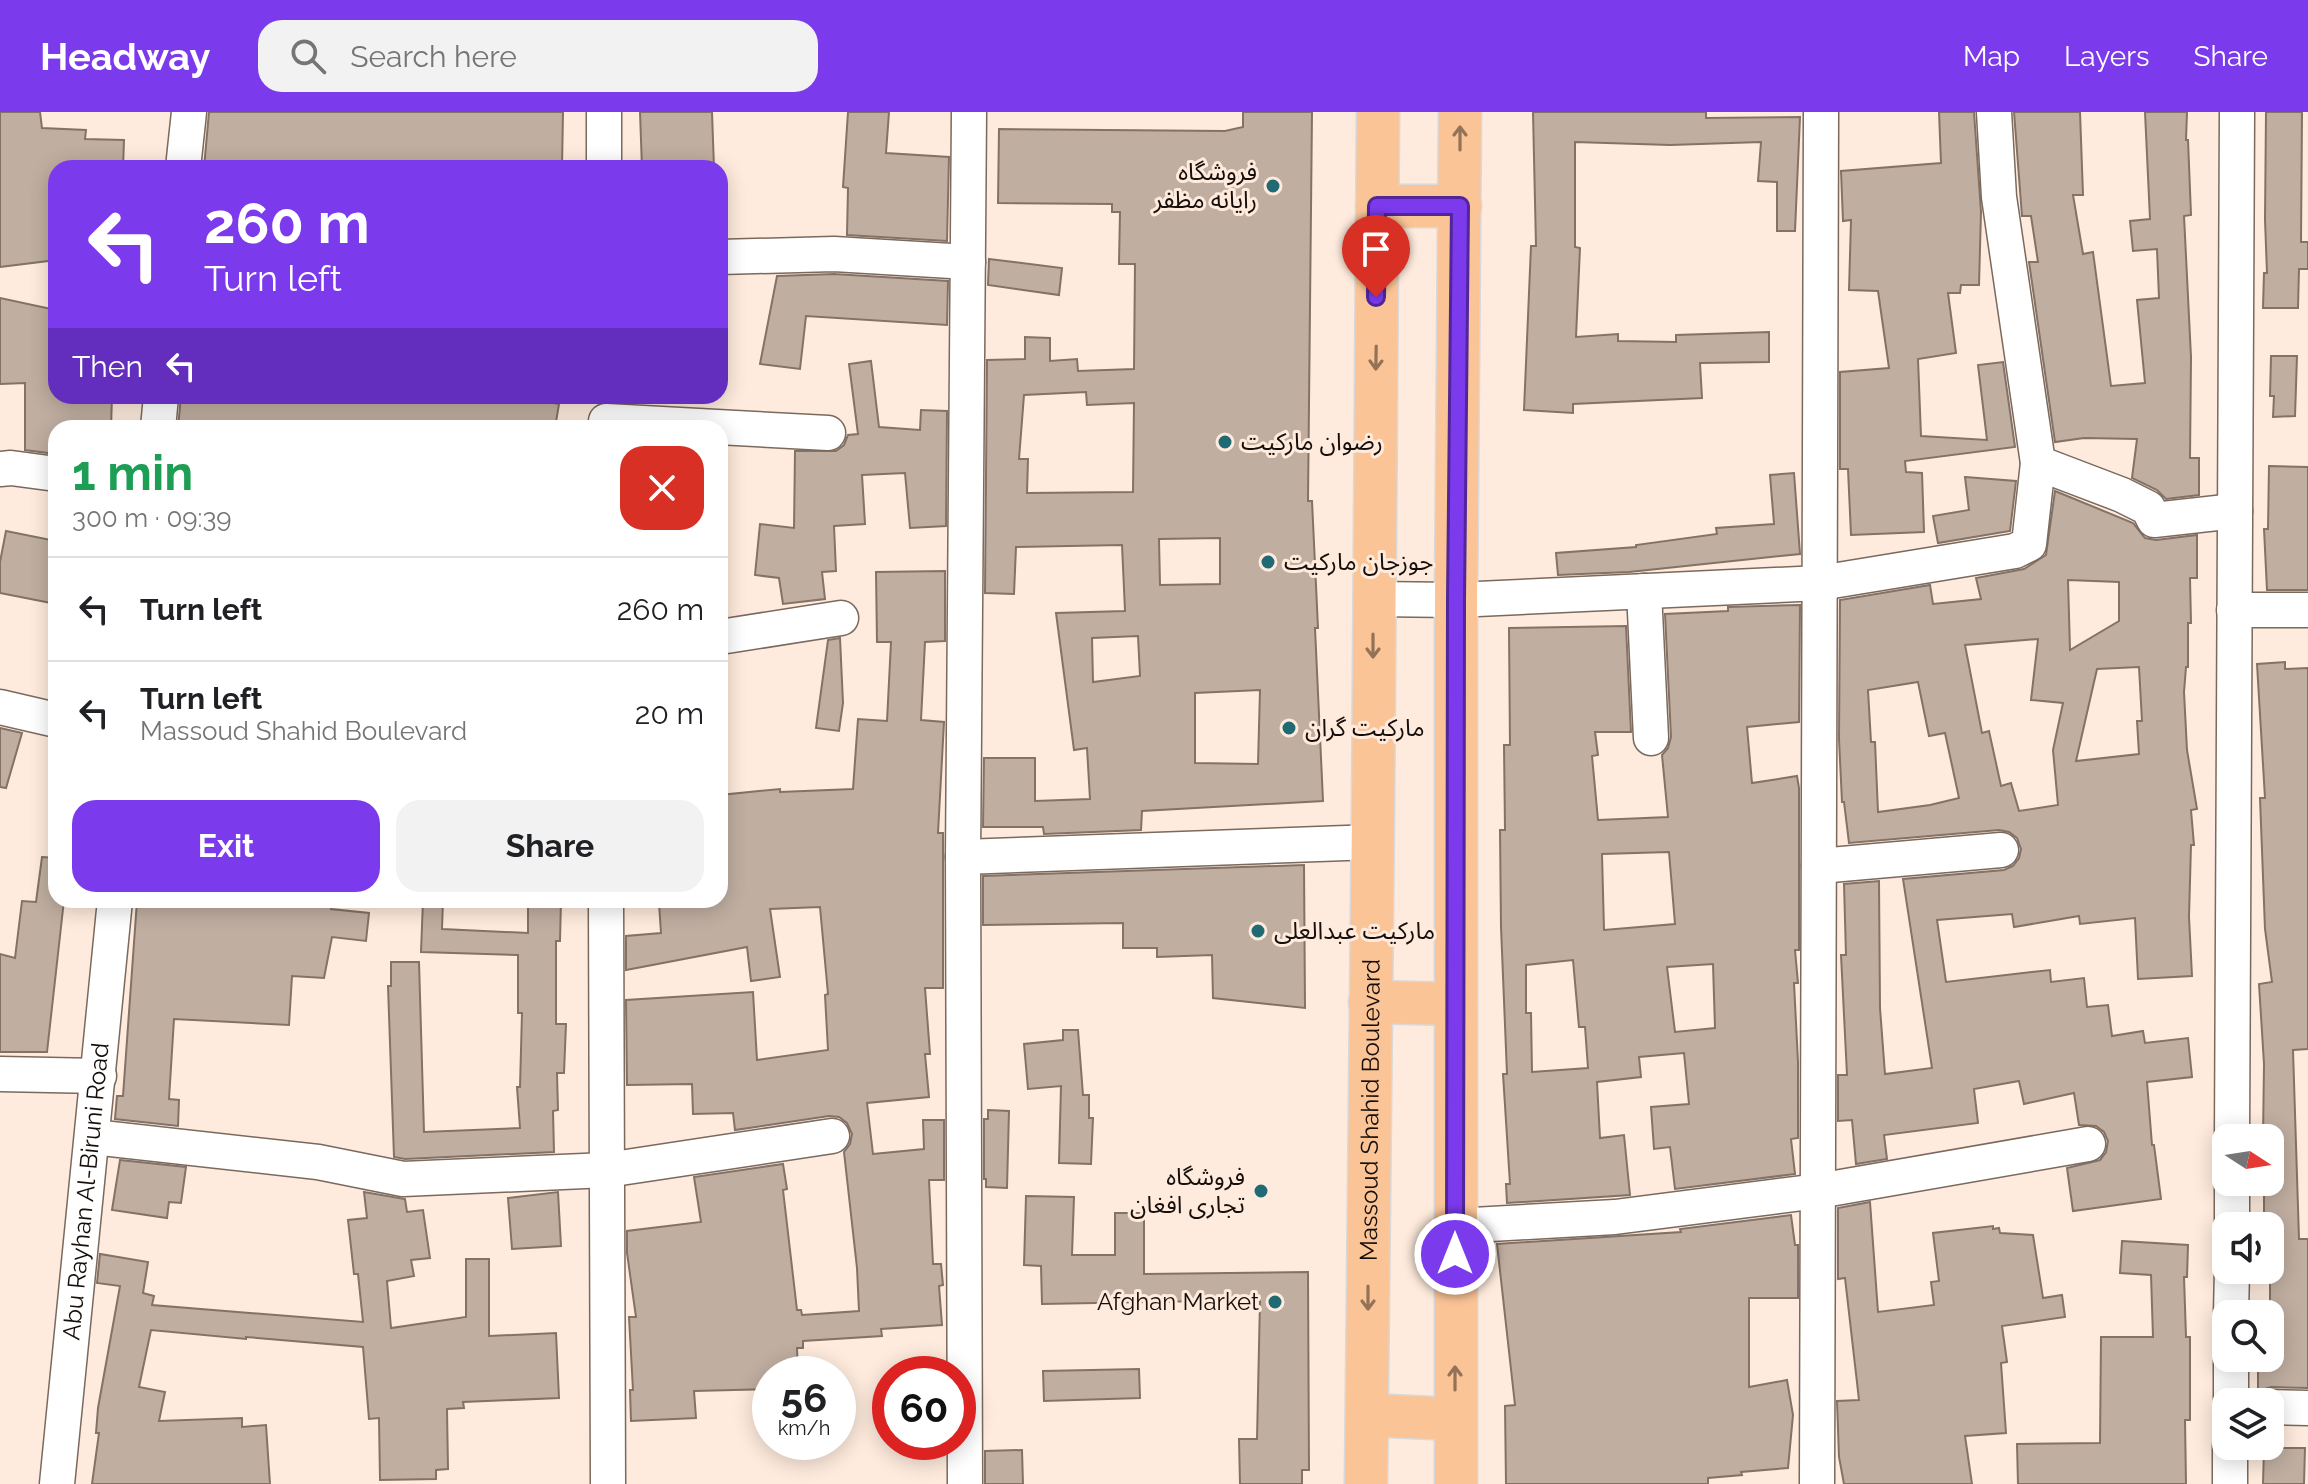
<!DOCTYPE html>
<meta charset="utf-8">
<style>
:root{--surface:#fff;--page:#f2f2f2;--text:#202124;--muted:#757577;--line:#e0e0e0;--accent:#7c3aed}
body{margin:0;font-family:Raleway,"Noto Sans Arabic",sans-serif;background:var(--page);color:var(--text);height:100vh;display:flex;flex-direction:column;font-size:30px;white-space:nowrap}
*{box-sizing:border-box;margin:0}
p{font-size:26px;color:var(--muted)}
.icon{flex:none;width:44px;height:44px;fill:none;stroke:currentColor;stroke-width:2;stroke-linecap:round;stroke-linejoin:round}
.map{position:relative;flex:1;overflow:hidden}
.sheet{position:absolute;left:48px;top:308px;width:680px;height:488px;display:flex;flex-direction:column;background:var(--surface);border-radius:24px;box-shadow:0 4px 20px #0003}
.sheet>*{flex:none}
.hud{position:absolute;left:48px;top:48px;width:680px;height:244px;border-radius:24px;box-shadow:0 4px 20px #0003;background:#7c3aed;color:#fff;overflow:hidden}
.needle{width:52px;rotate:102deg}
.controls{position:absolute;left:2212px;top:1012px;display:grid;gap:16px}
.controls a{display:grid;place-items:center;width:72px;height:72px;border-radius:16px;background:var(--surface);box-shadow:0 4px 20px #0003;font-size:40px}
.speed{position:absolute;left:752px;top:1244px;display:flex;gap:16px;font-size:40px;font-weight:700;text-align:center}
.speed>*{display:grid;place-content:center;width:104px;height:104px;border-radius:50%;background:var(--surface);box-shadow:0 4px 20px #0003;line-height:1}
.speed small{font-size:20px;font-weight:400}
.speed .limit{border:12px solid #d22;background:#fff;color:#111}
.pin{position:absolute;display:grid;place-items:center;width:68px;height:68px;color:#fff;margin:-82px -34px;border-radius:50% 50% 50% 0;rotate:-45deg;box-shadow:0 0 8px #0007}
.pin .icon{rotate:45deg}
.me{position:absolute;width:88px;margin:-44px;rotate:0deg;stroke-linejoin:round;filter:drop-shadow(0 0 6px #0008)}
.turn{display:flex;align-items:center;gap:28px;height:168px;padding:0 24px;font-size:36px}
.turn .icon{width:104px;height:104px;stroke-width:2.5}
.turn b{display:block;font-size:56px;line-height:68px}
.then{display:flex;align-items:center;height:76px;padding:0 24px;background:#0003;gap:16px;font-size:30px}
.round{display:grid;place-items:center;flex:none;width:84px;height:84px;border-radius:24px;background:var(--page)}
.head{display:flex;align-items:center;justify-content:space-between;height:136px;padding:0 24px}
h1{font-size:48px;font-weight:700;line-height:60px;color:#1e9e55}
.cta{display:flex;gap:16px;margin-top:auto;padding:16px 24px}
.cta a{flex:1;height:92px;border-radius:24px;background:var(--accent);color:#fff;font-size:32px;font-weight:700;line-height:92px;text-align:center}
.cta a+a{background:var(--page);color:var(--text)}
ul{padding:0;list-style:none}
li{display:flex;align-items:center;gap:24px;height:104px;padding:0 24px;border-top:2px solid var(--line)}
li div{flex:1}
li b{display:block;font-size:30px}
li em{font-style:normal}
header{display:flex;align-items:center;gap:48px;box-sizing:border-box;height:112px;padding:0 40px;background:var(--accent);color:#fff}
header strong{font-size:38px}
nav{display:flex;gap:44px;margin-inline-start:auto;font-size:28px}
.search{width:560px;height:72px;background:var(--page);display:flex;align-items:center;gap:20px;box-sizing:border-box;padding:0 28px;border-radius:24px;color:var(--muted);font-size:30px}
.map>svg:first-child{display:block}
.building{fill:#c0aea1;stroke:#837265;stroke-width:2;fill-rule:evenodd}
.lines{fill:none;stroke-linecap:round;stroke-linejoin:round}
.minor-casing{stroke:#7a695d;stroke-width:37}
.major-casing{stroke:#dad8d8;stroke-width:45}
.minor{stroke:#fff;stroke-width:34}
.major{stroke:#fac497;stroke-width:42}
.oneway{stroke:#937258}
.route-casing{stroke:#51269a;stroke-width:20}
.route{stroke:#7c3aed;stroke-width:14}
.poi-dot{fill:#206a74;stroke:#feebdd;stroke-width:3}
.labels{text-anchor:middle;stroke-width:6;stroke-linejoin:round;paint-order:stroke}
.poi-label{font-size:24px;fill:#150e0a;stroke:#feebdd;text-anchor:start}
.street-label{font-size:24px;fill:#150e0a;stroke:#feebdd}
</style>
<header>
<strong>Headway</strong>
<div class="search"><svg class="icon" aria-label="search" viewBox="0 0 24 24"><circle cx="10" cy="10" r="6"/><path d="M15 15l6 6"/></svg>Search here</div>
<nav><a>Map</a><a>Layers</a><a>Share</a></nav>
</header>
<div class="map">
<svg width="2308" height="1372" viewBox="0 0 2308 1372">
<rect width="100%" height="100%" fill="#feebdd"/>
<g class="building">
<path d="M0,0H40L42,16L86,18L85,27L124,28L123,56H56V148L0,155Z"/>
<path d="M209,0H563L562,56H204Z"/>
<path d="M640,0H712L714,56H642Z"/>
<path d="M848,0H889L886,41L949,45L947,129L847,123L848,76L843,75Z"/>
<path d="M1243,0H1312L1308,389H1312L1318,516H1315L1323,689L1142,699L1141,718L1044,722L1043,715H983L984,646H1035V689L1090,687L1087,636L1074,638L1056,501L1125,499L1122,433L1016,435L1014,482L985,481L987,248L1025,247V225L1050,226V249L1077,247L1078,259L1134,257L1135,152H1119L1120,100H1112V92L998,91L999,17L1225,19L1243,15ZM1086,280L1087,293L1134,291L1133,380L1027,381L1028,347H1019L1024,283ZM1220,426V472L1160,473L1159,427ZM1138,524L1140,564L1093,570L1092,526ZM1260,578L1258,652L1195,651V581Z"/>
<path d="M1533,0H1706V6L1800,5L1795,119H1777V70L1758,69L1761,30L1670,33L1575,30V135L1580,136L1576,225L1618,222V229L1676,230V223L1769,220V250L1700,251L1702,286L1573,292V301L1524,298L1531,134H1536Z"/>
<path d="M1939,0H1974L1981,100L1979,173H1961L1960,181H1948L1956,241L1918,247L1921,324L1987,328L1978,253L2003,250L2015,335L1905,349L1906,360L1922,361L1924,420L1851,423L1848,357H1840V260L1889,256L1878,179L1849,178L1851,108L1843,109L1841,59L1941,51Z"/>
<path d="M2014,0H2080L2083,83H2073L2083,142L2093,140L2111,274L2145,271L2137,188L2159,186L2157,137L2133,139L2130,109L2150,107L2145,0H2187L2186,28H2188L2191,103L2184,104L2191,245L2190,346H2199V383L2166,387L2157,378L2132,366L2137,327L2084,326L2055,330L2029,150H2038L2031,104H2022Z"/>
<path d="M2266,0H2302L2301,130H2308V157H2299L2298,196H2263L2264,161H2267L2265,108Z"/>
<path d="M989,147L1062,156L1059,183L988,173Z"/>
<path d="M834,162L948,169L947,213L806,204L800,257L760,252L777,164Z"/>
<path d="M0,186L56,198V284H112L111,316H56V342L25,338V271L0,272Z"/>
<path d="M2271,244H2297L2295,304L2273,305L2274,284H2270Z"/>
<path d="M871,249L879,315L920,318L921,298L947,299L946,414L910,416L905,361L862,363L865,412L834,414L836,459L822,460L825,487L783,492L779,466L755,463L760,412L794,416L795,339H836L844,333L848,323L858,322L849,252Z"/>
<path d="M181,284H515L559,292L555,316H178Z"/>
<path d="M2269,354L2308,355V478H2267L2264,417H2268Z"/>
<path d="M1794,361L1800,442L1629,460L1558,463L1556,441L1636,435V433L1717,422L1716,416L1774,412L1770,363Z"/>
<path d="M1965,365L2016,369L2010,419L1938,431L1933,404L1969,398Z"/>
<path d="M2055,379L2133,411L2145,426L2156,428L2197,423V466H2190L2191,511H2188V555H2186L2184,580L2187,638L2197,697L2191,698L2194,733H2191L2189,805L2192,864L2138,867L2135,806L2080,812L2079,804L2014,815L2012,802L1937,808L1946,870L2050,858L2051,870L2084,866L2087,895L2108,893L2112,924L2143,919L2145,931L2188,926L2192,965L2147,970L2152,1033H2154L2161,1087L2073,1099L2067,1056L2100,1048L2106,1040L2108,1029L2104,1020L2096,1014L2079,1013L2074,981L2024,992L2019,969L1974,977L1978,1011L1884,1023L1887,1047L1856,1052L1852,1008L1838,1009V963H1847L1841,843H1846L1844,772L1879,769L1880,896L1885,962L1932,956L1903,767L2004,758L2013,754L2019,746L2021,737L2017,726L2009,720L1999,718L1849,731L1844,690H1842L1839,627L1840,488L1930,473L1933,492L1981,487L1976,466L2024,457L2046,443ZM2068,468L2119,470V509L2070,538ZM2038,527L2031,588L2063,591L2053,638L2058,693L2019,699L2011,671L2001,674L1989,619L1982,621L1965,533ZM2139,555L2142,609H2137L2139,642L2076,649L2097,557ZM1918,570L1929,624L1945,621L1959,686L1930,693L1878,700L1875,630H1871L1868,578Z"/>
<path d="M6,419L56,429V492L0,481V450Z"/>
<path d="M945,459V529L925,530L921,608L944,610L938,721H943V876H925L930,942H925L929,985L867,991L873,1042L924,1037L923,1008H944V1068H929L933,1152H941L943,1173L939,1174L942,1213L881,1217L882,1224L803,1229V1236H797L798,1262H770V1277L694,1279L696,1306L631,1309L630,1278H633L629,1205H636L627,1141V1119L701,1110L694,1065L783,1052L787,1077L783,1078L797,1198H801L802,1203L859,1199L857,1156L844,1040L850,1032L852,1022L847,1011L839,1005L829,1004L735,1018L733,1001L693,1002L692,972L627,973L626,888L753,880L757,948L828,938L825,883L828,882L820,795L770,797L780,865L751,869L747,835L626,858V824L661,821L659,791H662V788H720V683L780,677V680L853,677L858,607L887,609L891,530H877L876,460Z"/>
<path d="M1800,493L1799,610L1747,615L1752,671L1797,664L1799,676V838H1795L1798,871H1794L1798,950V1026L1791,1027L1795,1062L1675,1077L1670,1035L1654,1037L1651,995L1689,992L1684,941L1639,945L1641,965L1597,970L1600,1026L1624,1023L1630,1083L1507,1091L1506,1072H1510L1503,962H1507L1501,815L1500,718H1505L1504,633H1510L1509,516L1626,514L1631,620H1595L1598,643L1592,644L1598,708L1668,705L1662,643L1668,636L1671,625L1665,502L1728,499V495ZM1669,740L1675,812L1604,818L1602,742ZM1573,848L1579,915H1585L1588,956L1532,960L1531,901H1526V853ZM1713,852L1715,916L1675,920L1667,855Z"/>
<path d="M840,526L843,591L839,619L816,616L828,528Z"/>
<path d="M2285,550V557L2308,556V937L2293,938L2299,1127H2308V1276L2271,1275L2258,1279V1246H2270V1102H2264V1070H2270V1026H2263L2264,952L2259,872L2272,870L2265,817L2260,686H2265L2257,552Z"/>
<path d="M0,616L22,621L6,676L0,675Z"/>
<path d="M42,745L56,746V788H64L47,940H0V842L15,846L22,789L36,790Z"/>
<path d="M1304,753L1305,896L1213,886L1212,843L1157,845V836H1123V811L983,813V764Z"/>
<path d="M214,788H333L331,797L369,801L366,829L332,825L324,866L292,864L289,913L174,907L169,987L179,988L178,1014L115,1007L117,984H123L137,789L214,792Z"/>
<path d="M423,788H443L442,817L528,821V788H561L560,829H556V912H566L564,961H557L558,998L553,999L554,1040L405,1047L394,1045L388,874H391V850H419L424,1020L520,1016L517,975H520L522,901H518V843L421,840Z"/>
<path d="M1063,918H1078L1083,983H1089V1006H1093L1091,1052L1059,1051L1061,974L1028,977L1024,932L1063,928Z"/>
<path d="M988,998L1009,999L1007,1076L986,1075V1067H984V1007H988Z"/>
<path d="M120,1048L186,1055L181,1091L169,1090L167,1106L112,1098Z"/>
<path d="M364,1080L405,1087L407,1100L423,1098L430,1146L411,1148L414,1164L387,1169L391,1216L466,1205V1147H489V1224L556,1221L559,1286L463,1290L464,1296L447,1297L448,1357L436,1358V1367L380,1368L379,1306L369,1307L363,1235L246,1225V1227L151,1218L139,1275L165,1280L159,1309L242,1306V1315L266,1313L270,1372H92L99,1321H96L98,1296L120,1174L97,1171L100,1142L148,1150L143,1181L154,1184L152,1193L363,1210L358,1162H354L348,1108L367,1106Z"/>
<path d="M558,1080L561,1134L512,1137L508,1086Z"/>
<path d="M1026,1084L1074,1085L1072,1143H1115V1101H1144V1162L1308,1160L1309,1358H1302V1372H1240L1239,1327H1257L1260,1188L1042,1192L1041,1154L1024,1153Z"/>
<path d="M1870,1090L1878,1200L1934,1193L1931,1170L1939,1169L1933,1121L1993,1114V1117L1999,1116L2000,1121L2033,1123L2043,1186L2062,1183L2065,1205L2002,1214L2007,1250L2001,1251L2006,1321L1965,1324L1972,1372H1844L1839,1345L1837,1289L1859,1288L1845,1166L1838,1167V1096Z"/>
<path d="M1791,1103L1795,1133H1798V1186H1749V1275L1787,1268L1793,1303L1788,1356L1741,1360L1742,1363L1708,1366V1372H1506L1505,1294L1515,1293L1497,1132L1681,1120L1680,1117Z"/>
<path d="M2122,1129L2188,1133L2187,1165H2184L2186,1225H2190V1308H2185L2186,1372H2018L2017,1332L2100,1331L2101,1225H2153L2151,1163L2120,1161Z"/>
<path d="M1139,1257L1140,1286L1044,1289L1043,1259Z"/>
<path d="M2264,1336H2305L2304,1372H2263Z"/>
<path d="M1022,1338L1023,1372H985V1339Z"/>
</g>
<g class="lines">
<g class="minor-casing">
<g id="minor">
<path d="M604,0V56"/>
<path d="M183,56L189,0"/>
<path d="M720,145L834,142L968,150"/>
<path d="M606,309L828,321"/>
<path d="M158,316L161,284"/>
<path d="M2038,351L2122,383L2148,396L2154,408L2235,399"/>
<path d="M0,357L11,356L56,362"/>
<path d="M1644,479L1651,626"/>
<path d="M1373,487L1456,488L1820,471L2015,439L2029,432L2038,351L1999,85L1994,0"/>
<path d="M2234,498H2308"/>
<path d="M720,525L841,506"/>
<path d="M0,595L56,608"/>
<path d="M963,745L1374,730"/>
<path d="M1819,754L2001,738"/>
<path d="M606,788L608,1372"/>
<path d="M0,962L99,964"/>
<path d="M93,1025L318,1050L403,1067L607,1058L832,1024"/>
<path d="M2232,1026L2237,0"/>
<path d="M1455,1114L1615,1105L1818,1079L2088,1032"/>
<path d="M2232,1114V1070"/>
<path d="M2231,1202L2232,1158"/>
<path d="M2231,1290V1246"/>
<path d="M2270,1295L2308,1296"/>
<path id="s1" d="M57,1372L115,788"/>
<path d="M965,1372L963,745L969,0"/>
<path d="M1817,1372L1821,0"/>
<path d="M2230,1372V1334"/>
</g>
</g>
<g class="major-casing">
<g id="major">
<path d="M1377,94H1460"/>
<path d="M1370,890L1456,892"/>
<path d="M1367,1303L1455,1307"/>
<path id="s2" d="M1366,1372C1372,915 1375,457 1378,0"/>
<path d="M1456,1372V488L1460,0"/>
</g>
</g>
<use href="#minor" class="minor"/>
<use href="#major" class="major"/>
</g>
<defs><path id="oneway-shaft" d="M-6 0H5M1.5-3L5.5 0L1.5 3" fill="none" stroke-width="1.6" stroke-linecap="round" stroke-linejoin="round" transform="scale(2)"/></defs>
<g class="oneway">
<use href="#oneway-shaft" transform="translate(1460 26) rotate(-90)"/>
<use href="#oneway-shaft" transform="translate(1376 246) rotate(91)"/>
<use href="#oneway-shaft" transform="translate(1373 534) rotate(90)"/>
<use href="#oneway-shaft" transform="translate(1368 1186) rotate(90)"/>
<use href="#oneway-shaft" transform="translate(1455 1266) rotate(-90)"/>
</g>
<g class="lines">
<g class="route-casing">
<path id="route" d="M1376,185L1377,94H1460L1456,488L1455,1142"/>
</g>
<use href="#route" class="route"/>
</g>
<g class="poi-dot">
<circle cx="1273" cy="74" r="8"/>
<circle cx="1225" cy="330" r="8"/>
<circle cx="1268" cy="450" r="8"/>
<circle cx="1289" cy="616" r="8"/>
<circle cx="1258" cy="819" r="8"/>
<circle cx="1261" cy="1079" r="8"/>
<circle cx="1275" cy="1190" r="8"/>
</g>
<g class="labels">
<g class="poi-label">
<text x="1257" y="68" text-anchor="end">فروشگاه<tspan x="1257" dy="28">رایانه مظفر</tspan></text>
<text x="1241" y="338">رضوان مارکیت</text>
<text x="1284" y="458">جوزجان مارکیت</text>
<text x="1305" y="624">مارکیت گران</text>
<text x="1274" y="827">مارکیت عبدالعلی</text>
<text x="1245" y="1073" text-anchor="end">فروشگاه<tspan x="1245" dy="28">تجاری افغان</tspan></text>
<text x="1259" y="1198" text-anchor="end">Afghan Market</text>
</g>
<g class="street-label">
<text dy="8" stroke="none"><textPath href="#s2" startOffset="374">Massoud Shahid Boulevard</textPath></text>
<text dy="8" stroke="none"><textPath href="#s1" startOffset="294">Abu Rayhan Al-Biruni Road</textPath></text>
</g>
</g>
</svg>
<div class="controls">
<a><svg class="needle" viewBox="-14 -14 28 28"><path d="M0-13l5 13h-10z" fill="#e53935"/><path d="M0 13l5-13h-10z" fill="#757577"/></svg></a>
<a><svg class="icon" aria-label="sound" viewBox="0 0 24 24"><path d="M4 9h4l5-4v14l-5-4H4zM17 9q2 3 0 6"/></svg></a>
<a><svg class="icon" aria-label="search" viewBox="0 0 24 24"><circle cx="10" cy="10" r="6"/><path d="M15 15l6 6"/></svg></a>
<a><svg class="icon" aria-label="layers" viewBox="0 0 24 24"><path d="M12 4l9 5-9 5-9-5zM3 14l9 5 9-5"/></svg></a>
</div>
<div class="speed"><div>56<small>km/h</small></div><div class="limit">60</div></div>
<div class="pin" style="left:1376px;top:185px;background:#d93025"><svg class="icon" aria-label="arrive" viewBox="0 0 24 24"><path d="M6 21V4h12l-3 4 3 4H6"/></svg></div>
<svg class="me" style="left:1455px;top:1142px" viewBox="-20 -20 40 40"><circle r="17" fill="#7c3aed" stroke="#fff" stroke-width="3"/><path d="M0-11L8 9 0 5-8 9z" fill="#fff"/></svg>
<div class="hud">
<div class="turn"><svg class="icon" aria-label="left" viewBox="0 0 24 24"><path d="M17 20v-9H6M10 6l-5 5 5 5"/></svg><div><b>260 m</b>Turn left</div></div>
<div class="then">Then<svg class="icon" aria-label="left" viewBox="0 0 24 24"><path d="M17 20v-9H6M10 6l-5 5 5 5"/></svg></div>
</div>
<section class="sheet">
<div class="head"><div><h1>1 min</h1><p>300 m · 09:39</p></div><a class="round" style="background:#d93025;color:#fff"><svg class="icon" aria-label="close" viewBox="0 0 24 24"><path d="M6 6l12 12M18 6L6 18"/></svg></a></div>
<ul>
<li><svg class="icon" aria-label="left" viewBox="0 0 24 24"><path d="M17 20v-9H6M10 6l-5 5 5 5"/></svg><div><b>Turn left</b></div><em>260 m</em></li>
<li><svg class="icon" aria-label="left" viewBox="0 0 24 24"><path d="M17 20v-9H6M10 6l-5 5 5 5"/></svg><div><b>Turn left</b><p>Massoud Shahid Boulevard</p></div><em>20 m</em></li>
</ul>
<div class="cta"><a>Exit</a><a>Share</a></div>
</section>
</div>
